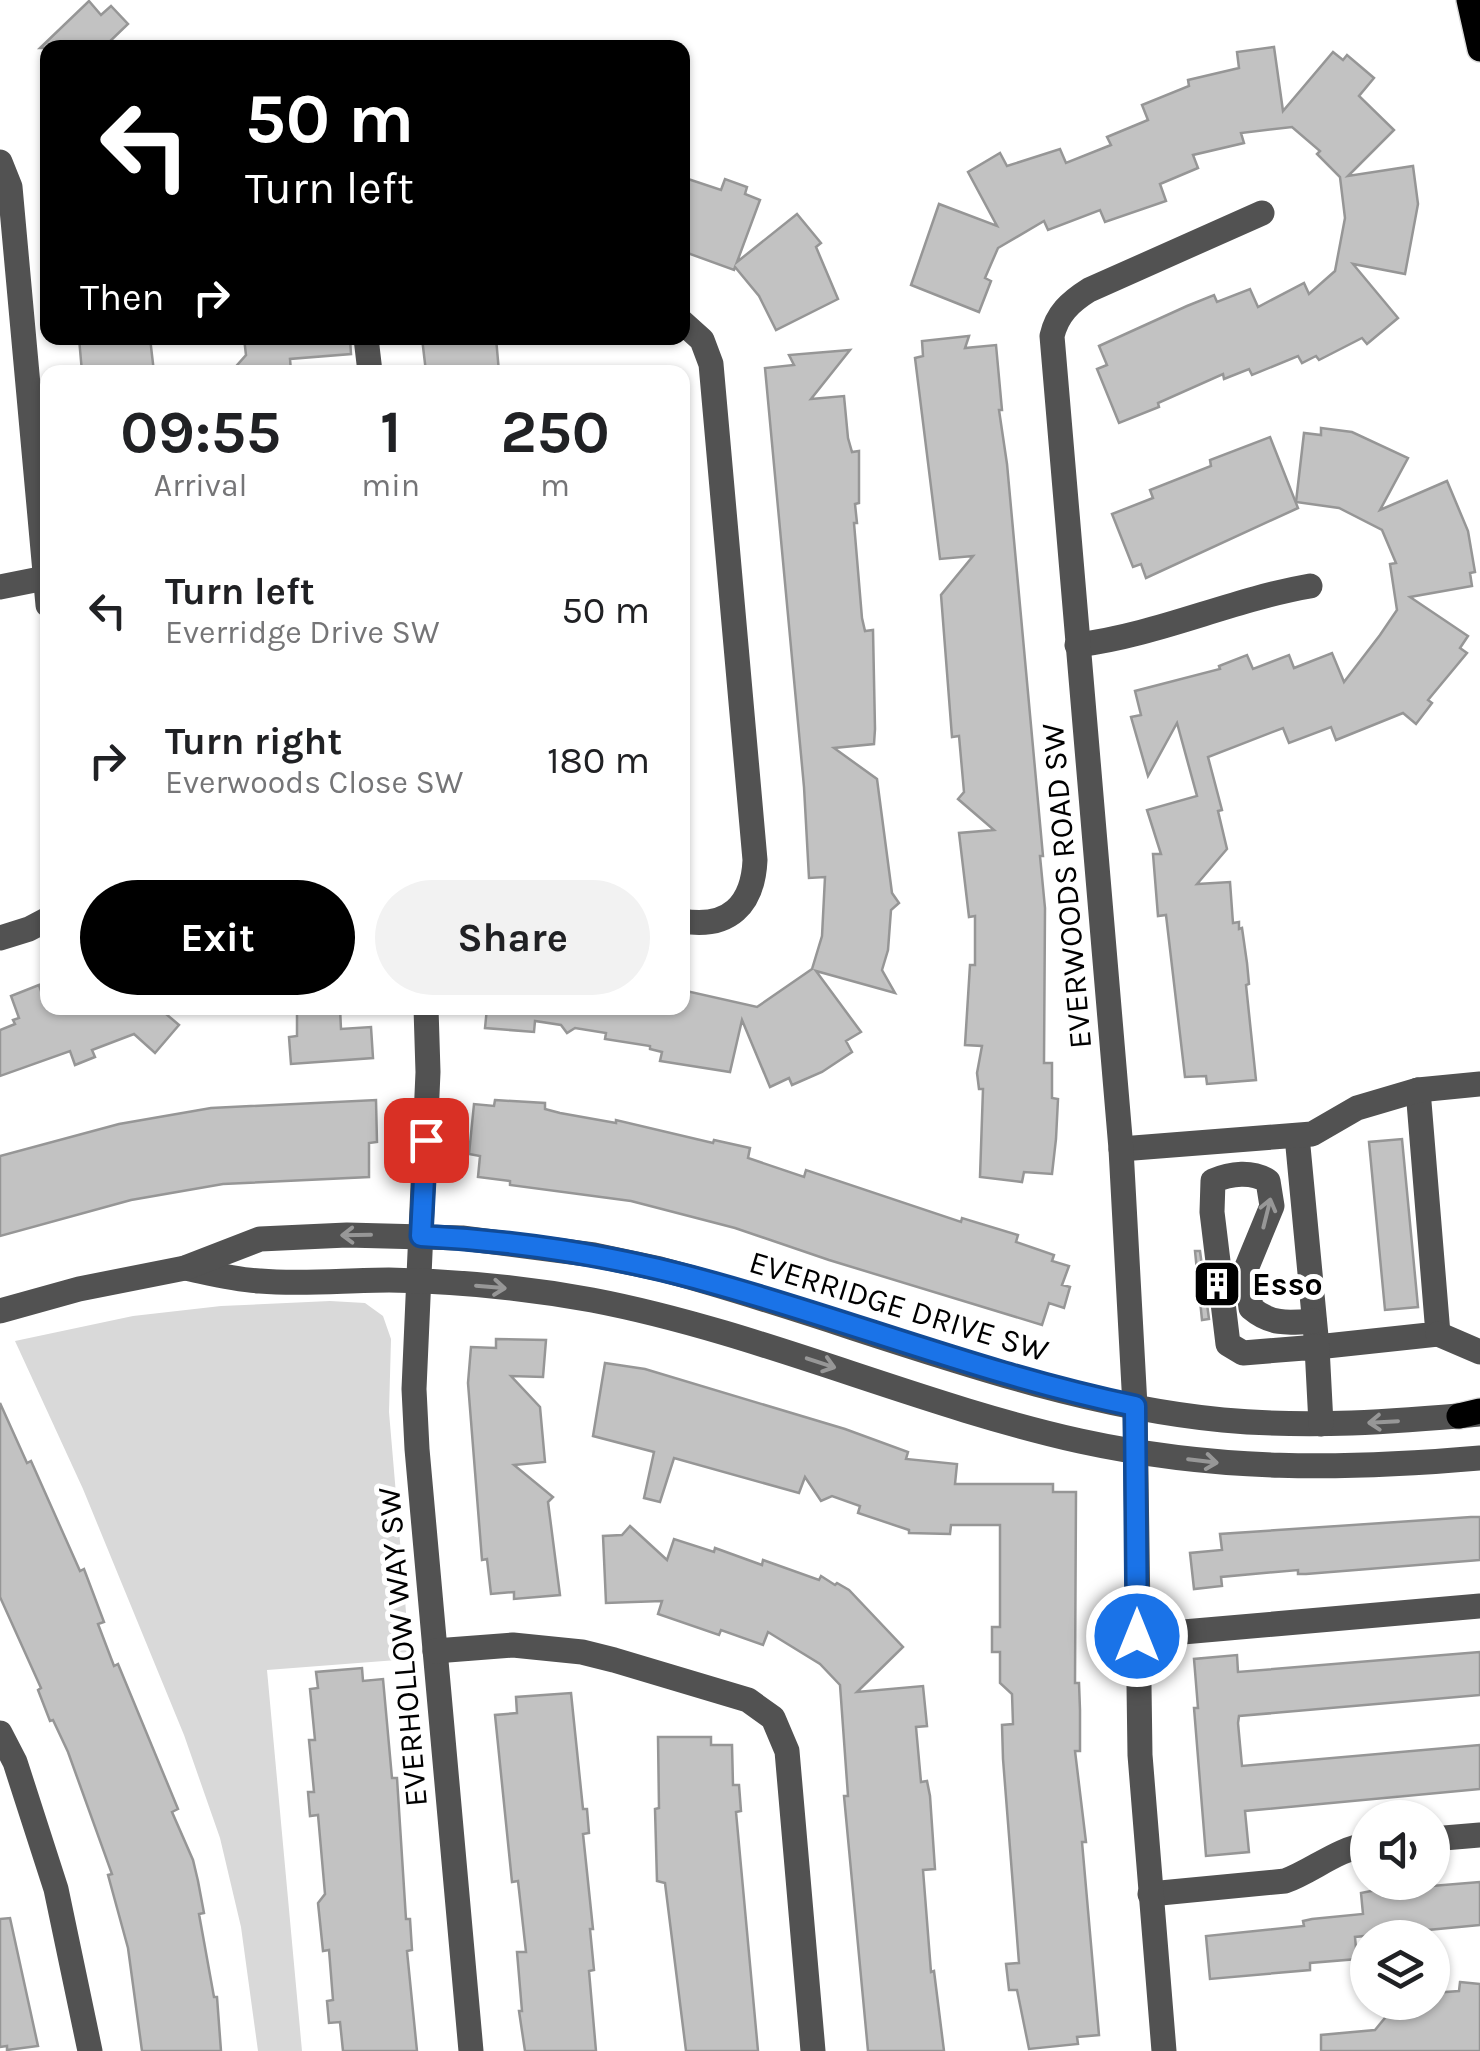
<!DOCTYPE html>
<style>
:root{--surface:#fff;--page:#f2f2f2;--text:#202124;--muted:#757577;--accent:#000}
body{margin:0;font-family:Karla,sans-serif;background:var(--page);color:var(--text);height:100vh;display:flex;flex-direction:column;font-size:38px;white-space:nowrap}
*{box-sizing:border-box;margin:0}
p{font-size:32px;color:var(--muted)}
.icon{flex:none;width:55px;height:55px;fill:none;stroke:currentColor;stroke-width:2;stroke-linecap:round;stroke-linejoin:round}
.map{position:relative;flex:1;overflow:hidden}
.side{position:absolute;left:40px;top:365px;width:650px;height:650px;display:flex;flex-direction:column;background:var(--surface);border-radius:20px;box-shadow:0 2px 8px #0004}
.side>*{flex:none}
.top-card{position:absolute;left:40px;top:40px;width:650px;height:305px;border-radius:20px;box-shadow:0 2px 8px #0004;background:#000;color:#fff;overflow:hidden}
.controls{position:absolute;left:1350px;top:1800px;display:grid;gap:20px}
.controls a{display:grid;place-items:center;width:100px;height:100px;border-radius:50%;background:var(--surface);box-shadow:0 2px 8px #0004;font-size:50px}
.pin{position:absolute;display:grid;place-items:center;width:85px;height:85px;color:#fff;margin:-42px;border-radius:20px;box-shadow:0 5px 15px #0006}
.me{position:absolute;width:110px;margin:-55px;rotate:0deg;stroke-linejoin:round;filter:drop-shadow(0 0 8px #0008)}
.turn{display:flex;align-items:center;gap:35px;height:210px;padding:0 40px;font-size:45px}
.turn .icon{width:130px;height:130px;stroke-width:2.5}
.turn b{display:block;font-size:70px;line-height:85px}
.then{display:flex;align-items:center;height:95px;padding:0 40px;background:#0003;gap:20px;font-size:38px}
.eta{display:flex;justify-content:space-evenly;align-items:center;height:170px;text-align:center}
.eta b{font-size:60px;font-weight:700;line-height:70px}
.action{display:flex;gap:20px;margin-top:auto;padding:20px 40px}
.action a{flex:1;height:115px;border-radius:60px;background:var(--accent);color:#fff;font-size:40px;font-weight:700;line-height:115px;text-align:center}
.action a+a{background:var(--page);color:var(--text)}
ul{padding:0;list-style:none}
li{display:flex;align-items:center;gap:30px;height:150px;padding:0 40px}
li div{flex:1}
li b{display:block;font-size:38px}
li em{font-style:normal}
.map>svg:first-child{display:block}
.green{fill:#d9d9d9}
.building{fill:#c2c2c2;stroke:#969696;stroke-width:2.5}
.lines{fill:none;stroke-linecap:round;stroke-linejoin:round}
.major-casing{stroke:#dbdbdb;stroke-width:28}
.minor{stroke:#525252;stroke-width:25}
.major{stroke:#000;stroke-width:25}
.oneway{stroke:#979797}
.route-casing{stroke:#114b97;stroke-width:25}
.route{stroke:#1a73e8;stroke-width:18}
.labels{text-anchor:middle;stroke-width:10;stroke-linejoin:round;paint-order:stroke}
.street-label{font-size:32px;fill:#000;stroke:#fff}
.poi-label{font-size:32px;font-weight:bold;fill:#000;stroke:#fff;text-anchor:start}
</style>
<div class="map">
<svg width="1480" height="2051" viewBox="0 0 1480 2051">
<rect width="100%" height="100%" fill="#fff"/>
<path class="green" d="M330,1301L365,1303L383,1316L391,1339L389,1412L410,1659L267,1670L302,2051H258L241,1927L220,1838L184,1735L83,1489L15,1341L133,1316L221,1306Z"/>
<g class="building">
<path d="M89,1L101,15L111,6L128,24L103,48H40Z"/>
<path d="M1274,47L1283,111L1333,52L1343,60L1347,55L1374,78L1359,96L1394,130L1348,176L1413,166L1418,204L1405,274L1353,264L1398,318L1367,344L1362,338L1319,360L1316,356L1302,363L1298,356L1252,375L1249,369L1224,379L1223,374L1158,403L1159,407L1119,423L1097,369L1107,365L1099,346L1187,306L1214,295L1217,302L1250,289L1258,307L1304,283L1309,294L1335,271L1345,218L1340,177L1317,154L1320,151L1292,127L1241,133L1244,143L1193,155L1198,168L1160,184L1166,201L1105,222L1100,210L1048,230L1044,221L998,248L985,278L991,281L979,312L911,285L939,204L997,226L968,172L1000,153L1007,166L1060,149L1066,163L1111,145L1107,137L1148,120L1142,105L1189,86L1188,80L1239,68L1237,52Z"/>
<path d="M682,177L721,190L725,179L747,187L745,194L760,200L737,262L797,214L821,243L816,247L838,299L776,330L759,296L735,267L734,270L682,251Z"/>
<path d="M969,336L965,348L996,345L1002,410H999L1007,464L1043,856H1040L1045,908L1044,1063H1052V1098L1058,1099L1056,1139L1052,1174L1024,1172L1022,1182L980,1177L983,1089H979L977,1073L982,1046L965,1045L970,965H975V916L969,917L959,833L994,830L958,799L964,792L959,736L952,737L941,595L973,556L940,559L915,358L923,356L922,341Z"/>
<path d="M79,338H150L154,372H82Z"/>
<path d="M244,338H350L351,354L290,359L291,371L231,372L246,355Z"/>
<path d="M422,338H496L499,372H426Z"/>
<path d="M850,350L811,399L844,396L848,438L852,452L859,451V503L855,504L857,523H854L862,618L865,631L873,630L875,729L874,744L834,748L877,779L892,893L899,903L891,910L888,950L882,970L895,993L816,971L861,1032L846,1041L852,1052L822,1072L792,1085L789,1078L770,1087L742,1020L730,1072L660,1061L662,1052L650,1049V1046L605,1039L606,1033L575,1028L567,1033L561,1025L535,1021L534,1032L485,1028L487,1008H682V990L757,1007L812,969L822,936L825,877L809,878L804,787L765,368L794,365L789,355Z"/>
<path d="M1321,428L1352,432L1408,458L1380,510L1447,481L1468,531L1475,572L1470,573L1472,586L1410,597L1468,636L1460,648L1467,653L1428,700L1432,703L1416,724L1403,713L1336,740L1331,727L1289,743L1283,728L1208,757L1222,810L1218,811L1227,849L1197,884L1230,882L1233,923L1239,922V929L1242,928L1247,963L1249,984L1246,985L1256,1080L1207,1084L1206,1076L1185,1077L1166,915L1158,916L1153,854H1161L1147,810L1197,796L1177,723L1148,776L1131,717L1141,715L1135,691L1220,669L1219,666L1247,655L1253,669L1289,655L1294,668L1332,653L1344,682L1380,635L1397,610L1390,564L1396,563L1382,530L1339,508L1296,502L1304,433L1321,435Z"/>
<path d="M1270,437L1298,508L1146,578L1141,564L1133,567L1112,514L1153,498L1150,490L1211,466L1210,460Z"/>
<path d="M39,985L42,994L48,992V1008H159L179,1025L155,1053L134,1034L92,1050L95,1057L75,1065L70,1051L0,1076V1030L15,1024L13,1020L19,1018L11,996Z"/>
<path d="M297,1008H340L341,1029L371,1027L373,1058L291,1064L289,1037L297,1036Z"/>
<path d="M376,1100L377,1142L369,1143V1177L223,1184L131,1200L0,1236V1156L119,1124L211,1108Z"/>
<path d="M495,1100L545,1103V1109L560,1113L616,1123V1120L713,1143L714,1140L750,1148L748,1158L804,1177L806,1170L961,1222L962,1218L1018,1235L1016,1242L1054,1255L1052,1261L1069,1266L1062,1285L1070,1287L1064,1308L1049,1303L1042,1325L829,1260L735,1228L631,1201L510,1185V1181L478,1177L480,1156L469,1154L474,1104L494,1106Z"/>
<path d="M1402,1139L1418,1307L1385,1310L1369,1142Z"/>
<path d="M1195,1251H1200L1209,1319L1202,1320Z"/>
<path d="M496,1339L546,1340L543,1377L511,1376L540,1407L545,1462L514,1465L553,1497L548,1502L560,1595L514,1599V1592L491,1594L487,1559L482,1560L468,1383L471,1347L496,1348Z"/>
<path d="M605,1363L645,1369L845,1429L908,1452L906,1459L957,1464L955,1484H1053V1492H1076L1075,1683H1079L1080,1710V1751H1075L1086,1842H1082L1099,2035L1077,2037L1078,2044L1029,2049L1017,1990H1009L1006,1964L1019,1963L1003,1759L1002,1725L1013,1724L1012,1694L1000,1683V1652H992V1627H1000V1525H951L950,1534L909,1533V1530L858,1513L860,1506L832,1496L821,1501L805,1477L799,1493L674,1458L660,1502L644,1498L654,1452L593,1436Z"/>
<path d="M0,1403L27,1463L31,1461L80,1571L84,1569L104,1622L98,1624L114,1666L118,1664L178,1809L172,1812L193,1860L198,1881L204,1913L199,1914L214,1997H217L221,2051H142L128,1948L108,1875L112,1874L68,1752L53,1720L50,1721L38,1690L41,1688L0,1597Z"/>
<path d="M1471,1517H1480V1560L1306,1574H1298V1570L1221,1577L1222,1586L1194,1589L1190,1553L1222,1550L1220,1534Z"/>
<path d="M630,1526L667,1560L674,1539L714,1552L715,1548L762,1565L763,1560L819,1580L821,1576L835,1585L837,1583L849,1590L903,1647L857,1692L923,1686L927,1726L916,1727L921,1782L927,1781L930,1796L935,1869L923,1870L931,1972L934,1971L944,2051H868L844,1796H848L840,1685L820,1664L768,1632L763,1645L721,1630L719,1635L658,1614L662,1601L606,1603L603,1536L622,1535Z"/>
<path d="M1480,1652V1695L1239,1716L1238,1723L1242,1766L1480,1745V1789L1245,1811L1249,1852L1206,1856L1194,1708H1198L1194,1659L1237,1655L1238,1672Z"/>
<path d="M362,1668L363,1681L383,1679L392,1778H397L406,1919H410L412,1950L407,1951L417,2051H343L340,2022L329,2023L327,2001L333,2000L329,1950L323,1951L318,1903L325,1894L318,1815L310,1816L308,1792H314L309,1740H315L310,1689L318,1688L316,1672Z"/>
<path d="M571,1693L583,1809H587L589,1833L583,1834L593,1929H590L594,1970L589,1971L596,2051H525L519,2011H522L517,1952H526L518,1881L512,1882L495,1715L517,1713L516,1697Z"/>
<path d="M658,1737H711V1745H732L733,1785H739L741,1811L736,1812L758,2051H686L665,1883L657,1881L655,1809L659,1808Z"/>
<path d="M1480,1882V1925L1355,1937L1357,1959L1310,1963V1970L1210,1979L1206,1936L1304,1926L1303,1921L1312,1919L1363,1914L1361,1893L1371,1891Z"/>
<path d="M10,1918L38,2046L7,2050V2046L0,2047V1919Z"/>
<path d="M1460,1982L1480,1984V2051H1321V2035L1375,2030L1398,2002H1432V1993L1459,1991Z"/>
</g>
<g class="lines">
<g class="major-casing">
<g id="major">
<path d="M1469,0L1480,49"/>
<path d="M1459,1416L1480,1411"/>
</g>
</g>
<g class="minor">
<path d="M0,162L10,187L48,605"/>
<path d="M682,322L702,340L711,364L755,860C753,905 729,929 682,921"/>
<path d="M366,338L370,372"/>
<path d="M0,587L45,578"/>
<path d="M1077,645C1157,635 1230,600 1310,586"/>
<path d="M0,938L29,929L48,919"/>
<path d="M426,1008L428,1072L414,1389L417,1449L471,2051"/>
<path d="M1297,1136L1317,1347L1438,1334L1418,1090"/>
<path d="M1121,1149L1312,1134L1357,1108L1418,1090L1480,1084"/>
<path d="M185,1268C209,1273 235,1280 260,1281C302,1285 346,1280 389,1280C456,1281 526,1288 592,1300C759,1332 915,1404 1080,1441C1218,1471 1341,1470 1480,1458"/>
<path d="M0,1311L79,1289L185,1268L260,1239L347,1235L462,1238L594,1255L660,1269C844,1317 1034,1402 1223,1420C1309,1428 1394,1422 1480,1414"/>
<path d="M1314,1321C1288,1323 1271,1325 1251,1308L1246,1269L1272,1206L1268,1181C1252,1171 1231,1173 1213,1181L1212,1212L1228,1344L1243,1353L1317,1347L1321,1424"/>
<path d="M1438,1334L1480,1352"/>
<path d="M1137,1636L1480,1606"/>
<path d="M435,1651L513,1645L582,1652L614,1660L748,1700L773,1718L787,1751L813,2051"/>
<path d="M0,1733L15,1762L56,1889L90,2051"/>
<path d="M1432,1839L1480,1835"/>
<path d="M1150,1894L1285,1881C1313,1871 1338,1848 1368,1845"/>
<path d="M1164,2051L1140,1755L1135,1406L1121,1149L1052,336C1057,314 1070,302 1089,290L1262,213"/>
</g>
<use href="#major" class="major"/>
</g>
<defs><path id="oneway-shaft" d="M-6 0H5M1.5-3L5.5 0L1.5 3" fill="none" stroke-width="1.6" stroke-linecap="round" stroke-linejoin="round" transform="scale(2.5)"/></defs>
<g class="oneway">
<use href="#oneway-shaft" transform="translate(1267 1213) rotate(-76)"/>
<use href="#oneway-shaft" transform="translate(356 1235) rotate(179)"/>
<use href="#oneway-shaft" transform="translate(491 1287) rotate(5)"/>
<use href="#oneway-shaft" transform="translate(821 1363) rotate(18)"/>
<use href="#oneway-shaft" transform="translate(1383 1422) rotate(177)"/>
<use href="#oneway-shaft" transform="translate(1203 1461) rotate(7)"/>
</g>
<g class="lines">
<g class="route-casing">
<path id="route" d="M426,1140L421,1236C522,1241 622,1257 720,1285C859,1324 994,1377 1135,1406L1137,1636"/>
</g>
<use href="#route" class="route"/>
</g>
<defs>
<g id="building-square" transform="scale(2.5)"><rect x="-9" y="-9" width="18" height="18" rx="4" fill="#000" stroke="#fff"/><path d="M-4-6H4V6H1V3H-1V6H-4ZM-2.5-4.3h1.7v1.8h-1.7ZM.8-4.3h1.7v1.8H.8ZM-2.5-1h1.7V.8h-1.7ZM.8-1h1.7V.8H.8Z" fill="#fff"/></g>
</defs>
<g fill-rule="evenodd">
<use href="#building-square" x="1217" y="1284"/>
</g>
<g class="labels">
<g class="street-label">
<text transform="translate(1066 886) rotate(-95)" y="11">EVERWOODS ROAD SW</text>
<text transform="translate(899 1306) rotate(17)" y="11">EVERRIDGE DRIVE SW</text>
<text transform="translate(402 1647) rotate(-95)" y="11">EVERHOLLOW WAY SW</text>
</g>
<g class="poi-label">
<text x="1252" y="1295">Esso</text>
</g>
</g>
</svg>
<div class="controls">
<a><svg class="icon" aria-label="sound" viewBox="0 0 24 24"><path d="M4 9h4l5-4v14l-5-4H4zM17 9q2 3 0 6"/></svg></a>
<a><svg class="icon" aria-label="layers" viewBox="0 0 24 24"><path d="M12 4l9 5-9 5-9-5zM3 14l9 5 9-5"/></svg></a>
</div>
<div class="pin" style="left:426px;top:1140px;background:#d93025"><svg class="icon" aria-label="arrive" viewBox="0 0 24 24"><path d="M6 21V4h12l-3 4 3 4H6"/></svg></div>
<svg class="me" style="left:1137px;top:1636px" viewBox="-20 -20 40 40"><circle r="17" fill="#1a73e8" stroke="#fff" stroke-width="3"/><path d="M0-11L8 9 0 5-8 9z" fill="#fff"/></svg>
<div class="top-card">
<div class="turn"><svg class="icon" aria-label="left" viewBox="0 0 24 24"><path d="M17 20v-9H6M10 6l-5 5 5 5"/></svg><div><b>50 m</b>Turn left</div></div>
<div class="then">Then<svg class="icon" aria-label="right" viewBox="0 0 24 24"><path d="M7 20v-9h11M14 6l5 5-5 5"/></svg></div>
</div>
<section class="side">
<div class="eta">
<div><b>09:55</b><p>Arrival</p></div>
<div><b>1</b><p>min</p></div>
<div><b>250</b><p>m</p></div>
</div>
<ul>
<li><svg class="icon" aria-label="left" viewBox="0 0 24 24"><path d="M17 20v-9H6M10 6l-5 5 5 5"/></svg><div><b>Turn left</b><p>Everridge Drive SW</p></div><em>50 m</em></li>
<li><svg class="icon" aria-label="right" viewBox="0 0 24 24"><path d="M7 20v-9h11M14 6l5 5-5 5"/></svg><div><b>Turn right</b><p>Everwoods Close SW</p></div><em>180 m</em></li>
</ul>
<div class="action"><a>Exit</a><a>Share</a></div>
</section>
</div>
